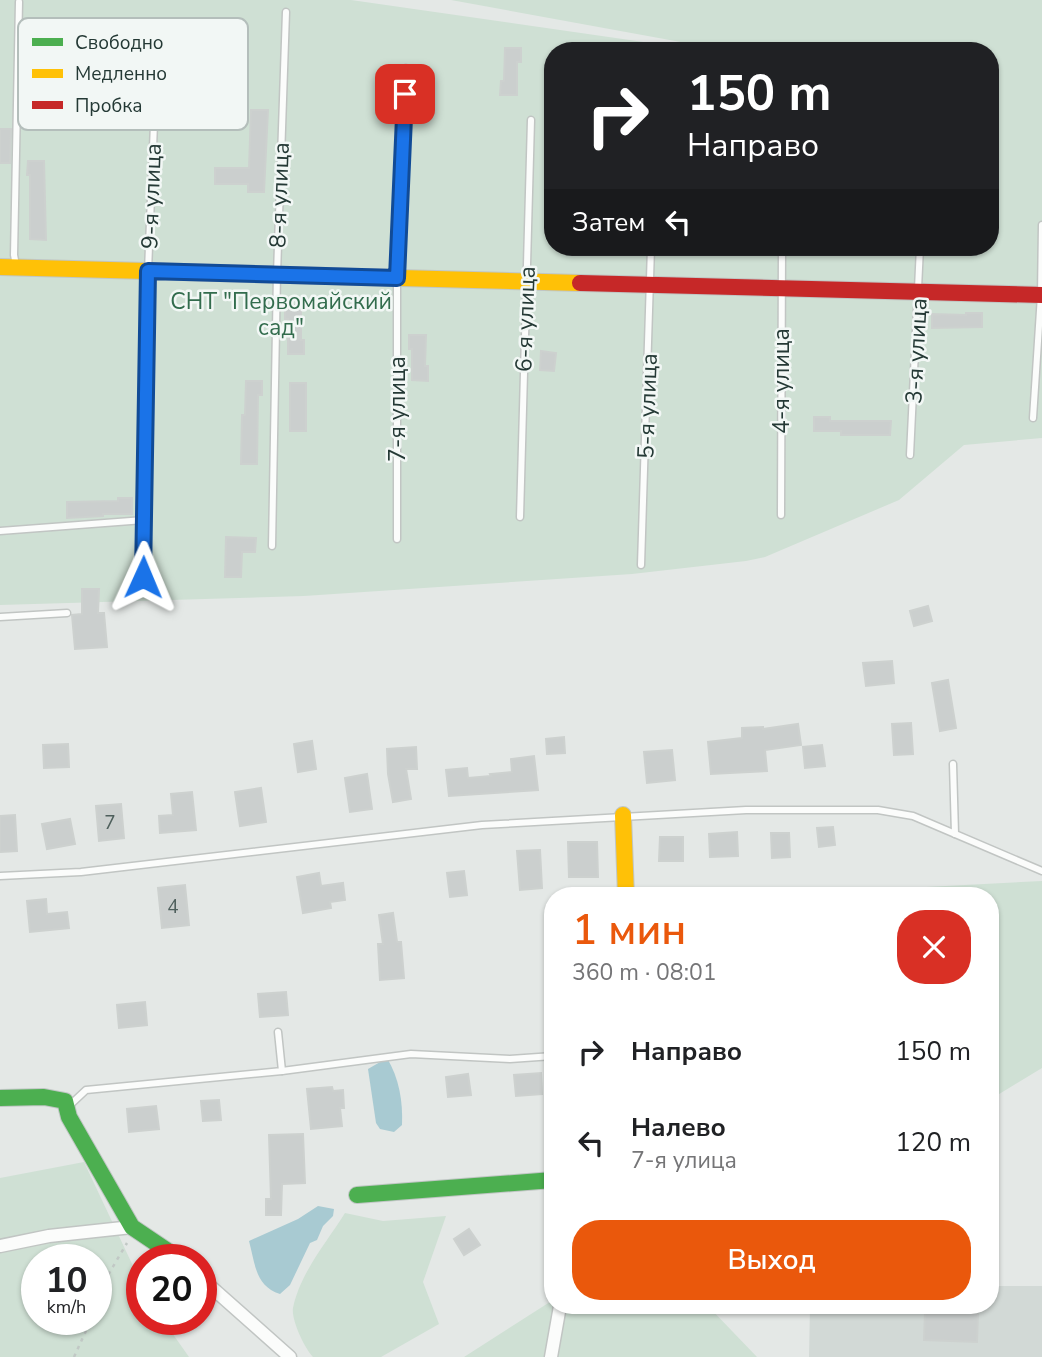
<!DOCTYPE html>
<html lang="ru">
<meta charset="utf-8">
<style>
:root{--surface:#fff;--page:#f6f6f6;--text:#202124;--muted:#757577;--accent:#ea580c}
body{margin:0;font-family:"Nunito Sans",sans-serif;background:var(--page);color:var(--text);height:100vh;display:flex;flex-direction:column;font-size:26px;white-space:nowrap}
*{box-sizing:border-box;margin:0}
p{font-size:23px;color:var(--muted)}
.icon{flex:none;width:38px;height:38px;fill:none;stroke:currentColor;stroke-width:2;stroke-linecap:round;stroke-linejoin:round}
.map{position:relative;flex:1;overflow:hidden}
.drawer{position:absolute;left:544px;top:887px;width:455px;height:427px;display:flex;flex-direction:column;background:var(--surface);border-radius:28px;box-shadow:0 2px 5px #0004}
.drawer>*{flex:none}
.guide{position:absolute;left:544px;top:42px;width:455px;height:214px;border-radius:28px;box-shadow:0 2px 5px #0004;background:#202124;color:#fff;overflow:hidden}
.speed{position:absolute;left:21px;top:1244px;display:flex;gap:14px;font-size:35px;font-weight:700;text-align:center}
.speed>*{display:grid;place-content:center;width:91px;height:91px;border-radius:50%;background:var(--surface);box-shadow:0 2px 5px #0004;line-height:1}
.speed small{font-size:18px;font-weight:400}
.speed .limit{border:10px solid #d22;background:#fff;color:#111}
.pin{position:absolute;display:grid;place-items:center;width:60px;height:60px;color:#fff;margin:-30px;border-radius:14px;box-shadow:0 4px 10px #0006}
.me{position:absolute;width:77px;margin:-38px;rotate:1deg;stroke-linejoin:round;filter:drop-shadow(0 0 5px #0008)}
.turn{display:flex;align-items:center;gap:24px;height:147px;padding:0 28px;font-size:32px}
.turn .icon{width:91px;height:91px;stroke-width:2.5}
.turn b{display:block;font-size:49px;line-height:60px}
.then{display:flex;align-items:center;height:66px;padding:0 28px;background:#0003;gap:14px;font-size:26px}
.round{display:grid;place-items:center;flex:none;width:74px;height:74px;border-radius:28px;background:var(--page)}
.summary{display:flex;align-items:center;justify-content:space-between;height:119px;padding:0 28px}
h1{font-size:42px;font-weight:600;line-height:52px;color:var(--accent)}
.button{display:flex;gap:14px;margin-top:auto;padding:14px 28px}
.button a{flex:1;height:80px;border-radius:28px;background:var(--accent);color:#fff;font-size:28px;font-weight:600;line-height:80px;text-align:center}
ul{padding:0;list-style:none}
li{display:flex;align-items:center;gap:21px;height:91px;padding:0 28px}
li div{flex:1}
li b{display:block;font-size:26px}
li em{font-style:normal}
.map>svg:first-child{display:block}
.built{fill:#d2d9d6}
.green{fill:#cfe0d4;fill-rule:evenodd}
.water{fill:#a8cad2}
.building{fill:#cbcfce;stroke:#cdd1cf;stroke-width:2}
.lines{fill:none;stroke-linecap:round;stroke-linejoin:round}
.lane-casing{stroke:#c1c5c3;stroke-width:9}
.street-casing{stroke:#c1c5c3;stroke-width:15}
.fast-casing{stroke:#c0c6c4;stroke-width:18}
.slow-casing{stroke:#c0c6c4;stroke-width:18}
.jam-casing{stroke:#c0c6c4;stroke-width:18}
.path{stroke:#c1c8c5;stroke-width:2.5;stroke-dasharray:3.5 5;stroke-linecap:butt}
.lane{stroke:#fbfcfb;stroke-width:6}
.street{stroke:#fbfcfb;stroke-width:12}
.fast{stroke:#4caf50;stroke-width:16}
.slow{stroke:#ffc107;stroke-width:16}
.jam{stroke:#c62828;stroke-width:16}
.route-casing{stroke:#114b97;stroke-width:18}
.route{stroke:#1a73e8;stroke-width:12}
.labels{text-anchor:middle;stroke-width:5;stroke-linejoin:round;paint-order:stroke}
.number-label{font-size:19px;fill:#4e5f5c}
.street-label{font-size:23px;fill:#243935;stroke:#f2f7f5}
.park-label{font-size:23px;fill:#326c4d;stroke:#f2f7f5}
.key{fill:#f2f7f5;stroke:#b4bebb;stroke-width:2}
.key-label{font-size:19px;fill:#243935}
</style>
<div class="map">
<svg width="1042" height="1357" viewBox="0 0 1042 1357">
<rect width="100%" height="100%" fill="#e4e8e6"/>
<path class="built" d="M991,1286H1042V1357H809L810,1306H990Z"/>
<g class="green">
<path d="M0,0H351L706,51H553V247H990V51H730L451,0H1042V438L964,445L899,500L765,557L746,561L632,574L304,596L0,605Z"/>
<path d="M1042,881V1068L991,1099L990,896H927L926,887Z"/>
<path d="M84,1162L142,1285V1320H163L189,1357H0V1178ZM37,1260H96V1320H37Z"/>
<path d="M345,1213L383,1221L446,1216L423,1282L439,1324L381,1357H313C305,1349 291,1320 293,1308C300,1273 327,1242 345,1213Z"/>
<path d="M553,1300V1306H708L757,1357H464Z"/>
</g>
<g class="water">
<path d="M387,1058C399,1078 403,1101 402,1125L394,1132L380,1129L376,1123L368,1069Z"/>
<path d="M318,1206L334,1209L333,1216L323,1226L317,1240L310,1243L290,1285L280,1294C255,1286 255,1263 249,1241L298,1219Z"/>
</g>
<g class="building">
<path d="M505,48H521V62H517V95H500L501,81H504Z"/>
<path d="M251,110H268L264,192H248V184H215V168H249Z"/>
<path d="M0,129H11L10,163H0Z"/>
<path d="M28,161H44L46,240L30,239V175H27Z"/>
<path d="M285,305H301V340H304V354H288V319H285Z"/>
<path d="M966,313H982V327L932,328V314L966,315Z"/>
<path d="M409,335H426L425,366H428V381L412,380V349H409Z"/>
<path d="M541,351L556,353L554,371L540,370Z"/>
<path d="M246,381H262V395H258L257,464H241L242,415H245Z"/>
<rect x="290" y="383" width="16" height="48"/>
<path d="M814,417H830V421H891L890,435H841V431H814Z"/>
<path d="M118,498H132V514H103V516L67,518V502L118,501Z"/>
<path d="M226,537L256,538L255,552H242L241,577H225Z"/>
<path d="M82,589H99L98,613H104L107,647L75,649L72,615L82,614Z"/>
<path d="M928,606L932,621L914,626L910,611Z"/>
<path d="M892,661L894,683L866,686L863,663Z"/>
<path d="M948,680L956,728L940,731L932,683Z"/>
<path d="M911,723L913,754L894,755L892,724Z"/>
<path d="M798,724L801,745L765,750L767,771L711,774L708,742L742,738V728L763,727V729Z"/>
<path d="M564,737L565,753L547,754L546,739Z"/>
<path d="M312,741L316,769L298,772L294,744Z"/>
<path d="M68,744L69,767L44,768L43,745Z"/>
<path d="M822,745L825,766L805,768L803,747Z"/>
<path d="M416,747L417,769H406L411,799L393,802L388,774L387,749Z"/>
<path d="M672,750L675,780L647,783L644,752Z"/>
<path d="M534,756L538,790L449,796L446,770L467,768L468,778L491,776L490,774L512,772L511,759Z"/>
<path d="M367,774L372,809L350,812L345,778Z"/>
<path d="M261,788L266,822L240,826L235,792Z"/>
<path d="M192,792L196,830L160,833L159,816L173,815L171,794Z"/>
<path d="M121,804L124,838L99,841L96,806Z"/>
<path d="M15,815L17,851L0,852V816Z"/>
<path d="M70,819L75,844L47,849L42,824Z"/>
<path d="M833,827L835,845L819,847L817,828Z"/>
<path d="M737,832L738,856L710,857L709,834Z"/>
<path d="M771,833H789L790,857L772,858Z"/>
<path d="M660,837H683V861H659Z"/>
<path d="M568,842H597L598,877H569Z"/>
<path d="M540,850L542,888L520,890L517,851Z"/>
<path d="M464,871L467,895L450,897L447,873Z"/>
<path d="M319,873L321,886L343,883L345,900L330,902L331,908L303,913L297,877Z"/>
<path d="M185,885L189,925L162,928L158,888Z"/>
<path d="M46,899L47,914L67,912L69,928L30,932L27,901Z"/>
<path d="M393,913L397,942H401L404,978L380,980L378,944H383L379,915Z"/>
<path d="M286,992L288,1015L260,1017L258,994Z"/>
<path d="M145,1002L147,1025L119,1028L117,1005Z"/>
<path d="M541,1073L542,1094L516,1096L514,1075Z"/>
<path d="M468,1074L471,1095L448,1097L446,1077Z"/>
<path d="M332,1087L333,1091L343,1090L344,1108H340L342,1126L311,1129L307,1089Z"/>
<path d="M219,1100L221,1120L203,1121L201,1101Z"/>
<path d="M156,1106L159,1129L129,1132L127,1109Z"/>
<path d="M303,1134L305,1183L282,1184L281,1215H266V1199H271L269,1135Z"/>
<path d="M469,1229L480,1245L464,1255L454,1239Z"/>
<path d="M925,1312L978,1313L977,1342L924,1340Z"/>
</g>
<g class="lines">
<g class="lane-casing">
<g id="lane">
<path d="M16,265L14,255L19,2"/>
<path d="M1033,418L1041,295L1042,225"/>
<path d="M910,455L920,247"/>
<path d="M781,515L782,247"/>
<path d="M520,517L531,120"/>
<path d="M0,531L144,520"/>
<path d="M397,539V278L406,68"/>
<path d="M272,546L277,274L286,12"/>
<path d="M641,565L651,247"/>
<path d="M143,577L148,271L158,25"/>
<path d="M0,617L67,613"/>
<path d="M953,764L955,834"/>
<path d="M0,876L81,872L482,825L746,810H878L913,816L1042,871"/>
<path d="M282,1071L411,1054L510,1059L553,1056"/>
<path d="M70,1105L86,1090L282,1071L278,1032"/>
</g>
</g>
<g class="street-casing">
<g id="street">
<path d="M0,1246L49,1236L132,1227"/>
<path d="M201,1278L290,1357"/>
<path d="M551,1357L560,1306"/>
</g>
</g>
<g class="fast-casing">
<g id="fast">
<path d="M0,1098L44,1097L65,1101L69,1117L132,1227L181,1260"/>
<path d="M357,1195L553,1180"/>
</g>
</g>
<g class="slow-casing">
<g id="slow">
<path d="M0,267L580,283"/>
<path d="M623,815L626,896"/>
</g>
</g>
<g class="jam-casing">
<path id="jam" d="M580,283L1042,295"/>
</g>
<g class="path">
<path d="M96,1306L108,1275L127,1243"/>
<path d="M74,1357L91,1320"/>
</g>
<use href="#lane" class="lane"/>
<use href="#street" class="street"/>
<use href="#fast" class="fast"/>
<use href="#slow" class="slow"/>
<use href="#jam" class="jam"/>
</g>
<g class="lines">
<g class="route-casing">
<path id="route" d="M143,577L148,271L397,278L405,94"/>
</g>
<use href="#route" class="route"/>
</g>
<g class="labels">
<g class="number-label">
<text x="110" y="829">7</text>
<text x="173" y="913">4</text>
</g>
<g class="street-label">
<text transform="translate(279 195) rotate(-88)" y="8">8-я улица</text>
<text transform="translate(151 196) rotate(-88)" y="8">9-я улица</text>
<text transform="translate(525 319) rotate(-88)" y="8">6-я улица</text>
<text transform="translate(916 351) rotate(-87)" y="8">3-я улица</text>
<text transform="translate(781 381) rotate(-90)" y="8">4-я улица</text>
<text transform="translate(647 406) rotate(-88)" y="8">5-я улица</text>
<text transform="translate(397 409) rotate(-90)" y="8">7-я улица</text>
</g>
<g class="park-label">
<text x="281" y="309">СНТ "Первомайский<tspan x="281" dy="26">сад"</tspan></text>
</g>
</g>
<rect x="18" y="18" width="230" height="112" rx="10" class="key"/>
<rect x="32" y="38" width="31" height="8" fill="#4caf50"/>
<rect x="32" y="69" width="31" height="9" fill="#ffc107"/>
<rect x="32" y="101" width="31" height="8" fill="#c62828"/>
<g class="key-label">
<text x="75" y="49">Свободно</text>
<text x="75" y="80">Медленно</text>
<text x="75" y="112">Пробка</text>
</g>
</svg>
<div class="speed"><div>10<small>km/h</small></div><div class="limit">20</div></div>
<div class="pin" style="left:405px;top:94px;background:#d93025"><svg class="icon" aria-label="arrive" viewBox="0 0 24 24"><path d="M6 21V4h12l-3 4 3 4H6"/></svg></div>
<svg class="me" style="left:143px;top:577px" viewBox="-20 -20 40 40"><path d="M0-17L14 15 0 8-14 15z" fill="#1a73e8" stroke="#fff" stroke-width="4"/></svg>
<div class="guide">
<div class="turn"><svg class="icon" aria-label="right" viewBox="0 0 24 24"><path d="M7 20v-9h11M14 6l5 5-5 5"/></svg><div><b>150 m</b>Направо</div></div>
<div class="then">Затем<svg class="icon" aria-label="left" viewBox="0 0 24 24"><path d="M17 20v-9H6M10 6l-5 5 5 5"/></svg></div>
</div>
<section class="drawer">
<div class="summary"><div><h1>1 мин</h1><p>360 m · 08:01</p></div><a class="round" style="background:#d93025;color:#fff"><svg class="icon" aria-label="close" viewBox="0 0 24 24"><path d="M6 6l12 12M18 6L6 18"/></svg></a></div>
<ul>
<li><svg class="icon" aria-label="right" viewBox="0 0 24 24"><path d="M7 20v-9h11M14 6l5 5-5 5"/></svg><div><b>Направо</b></div><em>150 m</em></li>
<li><svg class="icon" aria-label="left" viewBox="0 0 24 24"><path d="M17 20v-9H6M10 6l-5 5 5 5"/></svg><div><b>Налево</b><p>7-я улица</p></div><em>120 m</em></li>
</ul>
<div class="button"><a>Выход</a></div>
</section>
</div>
